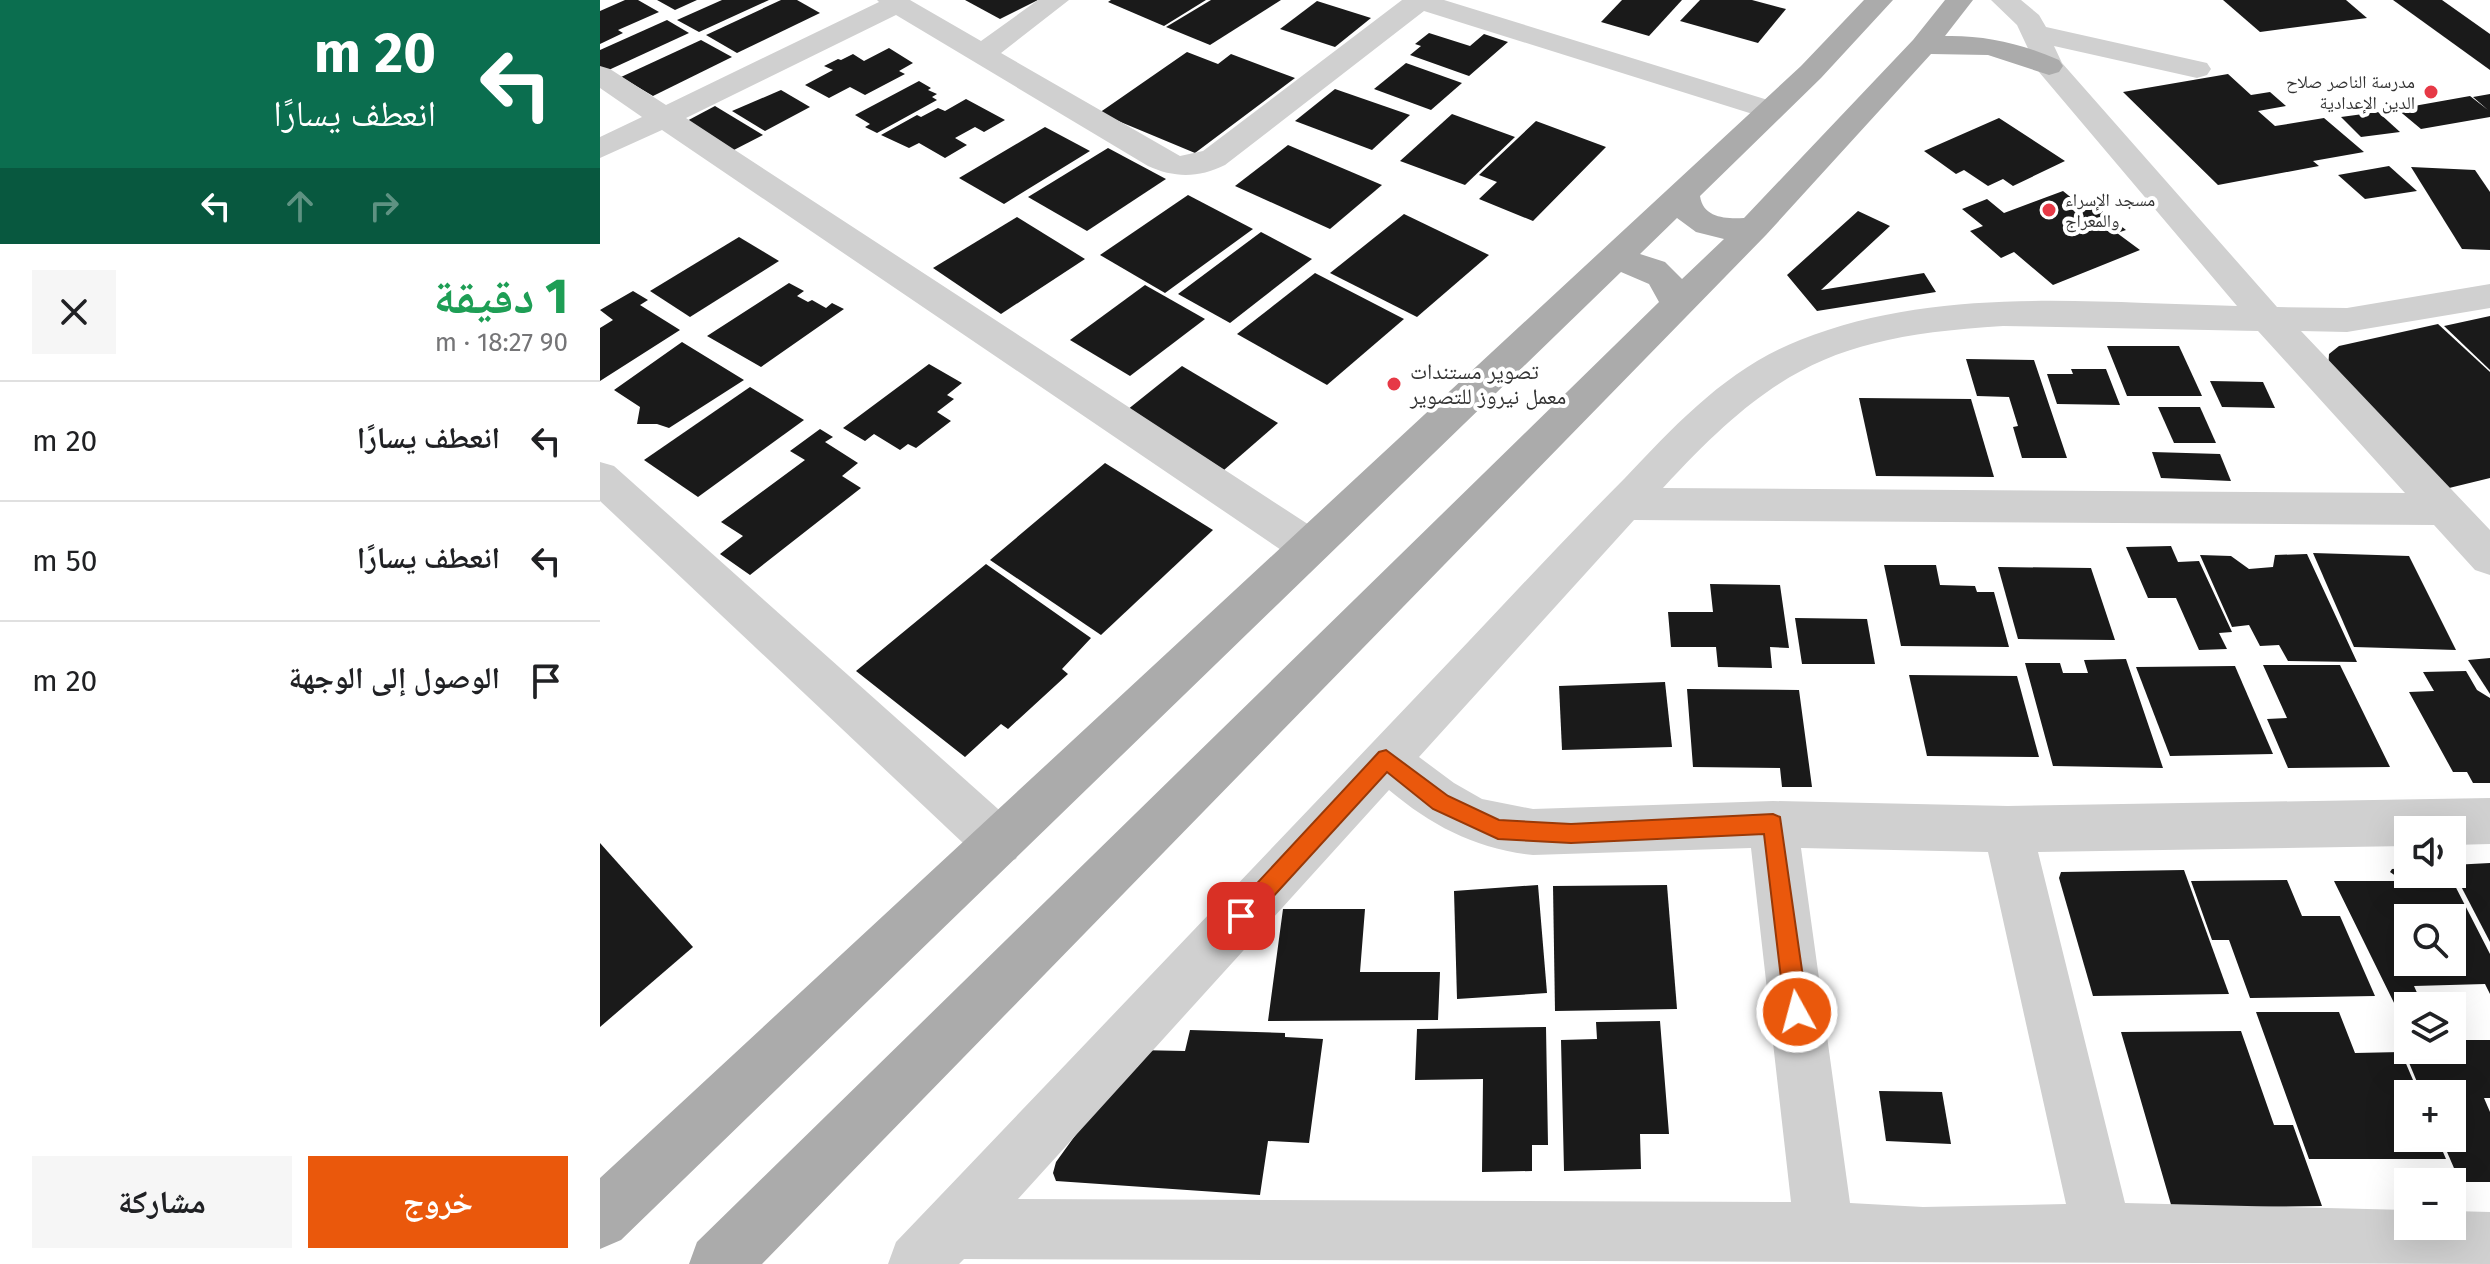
<!DOCTYPE html>
<html lang="ar">
<meta charset="utf-8">
<style>
:root{--surface:#fff;--page:#f6f6f6;--text:#202124;--muted:#757577;--line:#e0e0e0;--accent:#ea580c}
body{margin:0;font-family:"Fira Sans","Noto Naskh Arabic",sans-serif;background:var(--page);color:var(--text);direction:rtl;height:100vh;display:flex;flex-direction:column;font-size:30px;white-space:nowrap}
*{box-sizing:border-box;margin:0}
p{font-size:26px;color:var(--muted)}
.icon{flex:none;width:44px;height:44px;fill:none;stroke:currentColor;stroke-width:2;stroke-linecap:round;stroke-linejoin:round}
.map{position:relative;flex:1;overflow:hidden;direction:ltr}
.drawer{display:flex;flex-direction:column;background:var(--surface);width:600px}
.drawer>*{flex:none}
.banner{background:#0b6e4f;color:#fff;overflow:hidden}
.controls{position:absolute;left:1794px;top:816px;display:grid;gap:16px}
.controls a{display:grid;place-items:center;width:72px;height:72px;border-radius:0px;background:var(--surface);box-shadow:0 8px 32px #0002;font-size:40px}
.pin{position:absolute;display:grid;place-items:center;width:68px;height:68px;color:#fff;margin:-34px;border-radius:16px;box-shadow:0 4px 12px #0006}
.me{position:absolute;width:88px;margin:-44px;rotate:353deg;stroke-linejoin:round;filter:drop-shadow(0 0 6px #0008)}
.turn{display:flex;align-items:center;gap:28px;height:168px;padding:0 32px;font-size:36px}
.turn .icon{width:104px;height:104px;stroke-width:2.5}
.turn b{display:block;font-size:56px;line-height:68px}
.lanes{display:flex;align-items:center;height:76px;padding:0 32px;background:#0003;justify-content:center;gap:40px;direction:ltr}
.lanes .off{opacity:.35}
.round{display:grid;place-items:center;flex:none;width:84px;height:84px;border-radius:0px;background:var(--page)}
.head{display:flex;align-items:center;justify-content:space-between;height:136px;padding:0 32px}
h1{font-size:48px;font-weight:800;line-height:60px;color:#1e9e55}
.action{display:flex;gap:16px;margin-top:auto;padding:16px 32px}
.action a{flex:1;height:92px;border-radius:0px;background:var(--accent);color:#fff;font-size:32px;font-weight:800;line-height:92px;text-align:center}
.action a+a{background:var(--page);color:var(--text)}
ul{padding:0;list-style:none}
li{display:flex;align-items:center;gap:24px;height:120px;padding:0 32px;border-top:2px solid var(--line)}
li div{flex:1}
li b{display:block;font-size:30px}
li em{font-style:normal}
main{display:flex;flex:1;min-height:0}
.map>svg:first-child{display:block}
.building{fill:#1a1a1a;fill-rule:evenodd}
.lines{fill:none;stroke-linecap:round;stroke-linejoin:round}
.minor{fill:#d0d0d0;fill-rule:evenodd}
.major{fill:#ababab;fill-rule:evenodd}
.route{fill:#ea580c;stroke:#983908;stroke-width:2}
.poi-dot{fill:#e63946;stroke:#fff;stroke-width:3}
.labels{text-anchor:middle;stroke-width:8;stroke-linejoin:round;paint-order:stroke}
.far-poi-label{font-size:18px;fill:#333;stroke:#fff;text-anchor:end}
.poi-label{font-size:22px;fill:#333;stroke:#fff;text-anchor:start}
</style>
<main>
<div class="map">
<svg width="1890" height="1264" viewBox="0 0 1890 1264">
<rect width="100%" height="100%" fill="#fff"/>
<g class="building">
<path d="M25,0H38L59,12L18,30L23,33L0,44V11Z"/>
<path d="M57,0H97L75,10Z"/>
<path d="M122,0H169L99,32L77,20Z"/>
<path d="M181,0H197L220,13L137,53L106,35Z"/>
<path d="M365,0H438L400,19Z"/>
<path d="M511,0H606L564,26L508,2Z"/>
<path d="M611,0H681L610,45L566,27Z"/>
<path d="M1022,0H1082L1049,36L1001,22Z"/>
<path d="M1100,0H1152L1186,9L1158,43L1080,21Z"/>
<path d="M1623,0H1746L1767,18L1660,32Z"/>
<path d="M1793,0H1842L1890,34V70Z"/>
<path d="M717,1L771,18L735,47L680,29Z"/>
<path d="M67,20L89,33L0,74V50Z"/>
<path d="M829,33L870,46L884,34L908,42L869,76L810,55L821,46L815,44Z"/>
<path d="M101,40L132,57L53,96L21,77Z"/>
<path d="M289,48L313,63L299,71L305,74L265,95L250,87L229,98L205,85L233,70L224,66L238,59L241,60L253,54L264,61Z"/>
<path d="M587,52L618,64L631,54L695,78L595,153L499,113Z"/>
<path d="M806,63L862,83L831,110L774,89Z"/>
<path d="M1628,74L1651,95L1670,92L1686,106L1658,111L1675,126L1724,118L1764,152L1713,161L1719,166L1618,185L1523,92Z"/>
<path d="M319,81L331,88L328,90L337,94L332,97L337,100L277,133L265,127L270,124L255,115Z"/>
<path d="M735,89L810,115L772,150L695,121Z"/>
<path d="M181,90L210,107L165,131L132,111Z"/>
<path d="M1890,94V117L1821,129L1797,109L1870,96L1888,110L1873,97Z"/>
<path d="M366,99L405,120L384,132L375,127L355,138L367,145L345,158L319,143L309,148L281,135L317,115L321,117L338,108L345,111Z"/>
<path d="M115,106L163,135L130,152L83,123Z"/>
<path d="M1778,112L1800,132L1761,137L1741,117Z"/>
<path d="M852,114L915,137L865,185L800,161Z"/>
<path d="M1399,118L1465,161L1413,186L1403,179L1388,186L1364,170L1356,174L1324,151Z"/>
<path d="M936,121L1006,147L933,221L879,199L897,182L879,175Z"/>
<path d="M445,127L490,151L404,204L359,178Z"/>
<path d="M688,145L782,185L730,229L635,186Z"/>
<path d="M508,148L566,179L487,231L428,197Z"/>
<path d="M1789,166L1817,191L1765,199L1738,175Z"/>
<path d="M1811,167L1875,170L1890,192V250L1862,249Z"/>
<path d="M1463,191L1484,208L1493,204L1526,230L1517,233L1540,250L1453,285L1414,252L1401,258L1370,231L1383,226L1362,209L1387,199L1404,213Z"/>
<path d="M588,195L653,229L565,293L500,255Z"/>
<path d="M1258,211L1290,226L1221,290L1324,273L1336,292L1217,311L1187,275Z"/>
<path d="M804,214L889,255L817,317L730,273Z"/>
<path d="M417,217L485,259L401,314L333,268Z"/>
<path d="M661,232L712,259L630,323L578,294Z"/>
<path d="M139,237L179,261L90,317L50,291Z"/>
<path d="M715,273L804,319L727,385L637,334Z"/>
<path d="M189,283L204,291L197,296L208,302L212,300L226,308L232,303L244,309L161,367L107,336Z"/>
<path d="M545,285L605,319L530,376L470,340Z"/>
<path d="M33,291L48,300L40,305L80,330L0,381V328L13,320L0,310Z"/>
<path d="M1890,316V370L1844,326Z"/>
<path d="M1838,324L1890,372V478L1845,489L1728,369L1729,354L1739,346Z"/>
<path d="M82,342L144,380L69,428L57,424H37L40,407L14,390Z"/>
<path d="M1507,346H1579L1602,396H1527Z"/>
<path d="M1366,359L1434,360L1467,458H1422L1413,427L1418,426L1409,397L1377,396Z"/>
<path d="M329,364L362,383L347,395L354,399L337,412L351,421L316,448L308,444L300,450L274,434L265,441L243,428Z"/>
<path d="M582,366L678,423L624,470L527,410Z"/>
<path d="M1471,369H1506L1520,405L1457,404L1447,374H1473Z"/>
<path d="M1610,381L1663,382L1675,408L1622,407Z"/>
<path d="M150,387L204,420L98,497L44,460Z"/>
<path d="M1259,398L1371,399L1394,477L1276,476Z"/>
<path d="M1558,407H1600L1616,443H1574Z"/>
<path d="M220,429L233,437L225,442L258,463L242,476L261,488L150,575L120,554L143,536L121,522L205,460L190,451Z"/>
<path d="M1552,452L1620,454L1631,481L1561,478Z"/>
<path d="M505,463L613,530L501,635L390,560Z"/>
<path d="M1571,546L1578,562L1599,561L1632,632L1619,633L1627,649L1599,650L1576,598H1548L1526,547Z"/>
<path d="M1713,553L1809,556L1856,650L1754,647Z"/>
<path d="M1707,554L1757,662L1688,661L1679,645L1660,646L1649,625L1632,627L1600,555L1631,556L1649,569L1673,567L1675,555Z"/>
<path d="M386,564L491,638L462,669L468,674L408,729L401,724L365,757L256,671Z"/>
<path d="M1284,565H1336L1340,585L1375,586L1377,592H1394L1409,647L1301,646Z"/>
<path d="M1398,567L1491,568L1515,640L1418,639Z"/>
<path d="M1110,584L1180,585L1189,648L1170,647L1172,668L1118,667L1116,647H1071L1068,612H1113Z"/>
<path d="M1195,618L1267,619L1275,664H1202Z"/>
<path d="M1890,658V694L1868,660Z"/>
<path d="M1526,659L1563,768L1453,766L1425,663H1460L1463,673H1488L1484,660Z"/>
<path d="M1663,665H1740L1790,767L1688,768L1667,719L1687,718Z"/>
<path d="M1635,666L1673,754L1570,756L1536,667Z"/>
<path d="M1866,671L1877,690L1890,698V783H1873L1867,772H1853L1809,692L1834,691L1823,672Z"/>
<path d="M1309,675L1417,676L1439,757L1327,756Z"/>
<path d="M1065,682L1072,747L962,750L959,686Z"/>
<path d="M1087,689L1199,690L1212,787H1182L1180,768L1093,767Z"/>
<path d="M0,843L93,947L0,1027Z"/>
<path d="M1890,863V942L1852,869V865Z"/>
<path d="M1808,868V874H1849L1890,954V994L1885,984L1814,986L1823,1006H1808V1013H1799L1734,881H1803L1790,872L1792,869ZM1808,918H1852V962H1808Z"/>
<path d="M1584,870L1629,994L1493,996L1459,878L1461,872Z"/>
<path d="M1687,880L1702,916H1740L1775,996L1650,998L1629,940H1612L1591,881Z"/>
<path d="M938,885L947,993L857,999L854,891Z"/>
<path d="M1067,885L1077,1009L955,1011L953,886Z"/>
<path d="M683,909H765L760,972H840L838,1020L668,1021Z"/>
<path d="M1656,1012H1739L1755,1053L1801,1052L1819,1094H1808V1138H1837L1846,1159H1709Z"/>
<path d="M1060,1021L1069,1134H1040L1041,1169L964,1171L961,1040L997,1039L996,1022Z"/>
<path d="M946,1027L948,1145H932V1171L882,1172L883,1079L815,1080L817,1029Z"/>
<path d="M590,1030L685,1033V1037L723,1039L709,1143L668,1141L660,1195L456,1181L453,1173L456,1162L537,1050L585,1051Z"/>
<path d="M1641,1031L1674,1125H1693L1722,1206L1572,1208L1521,1032Z"/>
<path d="M1852,1040H1890V1098H1884L1890,1112V1182H1860L1841,1138H1852V1094H1822L1800,1041H1808V1050H1852Z"/>
<path d="M1279,1091L1342,1092L1351,1144L1286,1141Z"/>
</g>
<g class="lines">
<g class="minor">
<path d="M277,0H310L381,41L438,0H469L401,53L580,156L603,151L802,0H844L1181,104L1185,110L1181,116L1170,119L1159,116L824,11L625,165C599,178 574,178 548,166L296,15L86,118L723,534L729,546L723,558L708,563L693,558L62,130L0,158V137L42,117L0,88V66L10,69L66,105L279,2Z"/>
<path d="M1391,0H1421L1439,15L1446,27L1607,63L1611,69L1607,75L1597,78L1454,46L1462,63L1677,307L1747,308L1890,284V308L1747,332L1701,331L1890,530V575L1875,570L1834,525L1034,520L819,757L854,783L882,799L933,809L1173,801L1408,806L1890,798V844L1852,845V830H1808V846L1438,852L1525,1203L1808,1210V1226H1852V1211L1890,1212V1264L364,1259L359,1264H288L296,1242C487,1042 679,841 869,641C921,586 972,531 1025,478C1077,423 1128,368 1200,340C1337,285 1493,303 1637,306L1439,72L1417,25ZM1403,326L1658,331L1805,493L1063,488C1175,366 1237,336 1403,326ZM789,790C832,826 876,849 933,855L1151,848L1191,1202L418,1199ZM1201,848L1388,852L1466,1204L1323,1207L1250,1203Z"/>
<path d="M0,462L14,466L416,825L423,842L416,859L398,866L380,859L0,501Z"/>
</g>
<path class="major" d="M1264,0H1293L1221,78L1100,196C1103,218 1126,219 1144,218L1313,40L1345,0H1373L1345,36C1385,35 1423,44 1459,60L1463,66L1459,72L1449,75L1388,55L1331,54L1166,235L162,1264H89L97,1242L1059,302L1049,284L1021,272L21,1240L0,1249V1178L1201,66ZM1077,218L1096,232L1124,239L1082,279L1065,262L1040,254Z"/>
</g>
<path class="route" d="M786,750L848,796L899,820L971,824L1173,814L1180,817L1208,1012L1205,1020L1197,1023L1189,1020L1185,1012L1164,834L971,843L898,839L833,809L787,772L649,923L641,926L634,923L631,916L634,908L779,752Z"/>
<g class="poi-dot">
<circle cx="1831" cy="92" r="8"/>
<circle cx="1449" cy="210" r="8"/>
<circle cx="794" cy="384" r="8"/>
</g>
<g class="labels">
<g class="far-poi-label">
<text x="1815" y="88">مدرسة الناصر صلاح<tspan x="1815" dy="21">الدين الإعدادية</tspan></text>
<text x="1465" y="206" text-anchor="start">مسجد الإسراء<tspan x="1465" dy="21">والمعراج</tspan></text>
</g>
<g class="poi-label">
<text x="810" y="379">تصوير مستندات<tspan x="810" dy="25">معمل نيروز للتصوير</tspan></text>
</g>
</g>
</svg>
<div class="controls">
<a><svg class="icon" aria-label="sound" viewBox="0 0 24 24"><path d="M4 9h4l5-4v14l-5-4H4zM17 9q2 3 0 6"/></svg></a>
<a><svg class="icon" aria-label="search" viewBox="0 0 24 24"><circle cx="10" cy="10" r="6"/><path d="M15 15l6 6"/></svg></a>
<a><svg class="icon" aria-label="layers" viewBox="0 0 24 24"><path d="M12 4l9 5-9 5-9-5zM3 14l9 5 9-5"/></svg></a>
<a>+</a>
<a>−</a>
</div>
<div class="pin" style="left:641px;top:916px;background:#d93025"><svg class="icon" aria-label="arrive" viewBox="0 0 24 24"><path d="M6 21V4h12l-3 4 3 4H6"/></svg></div>
<svg class="me" style="left:1197px;top:1012px" viewBox="-20 -20 40 40"><circle r="17" fill="#ea580c" stroke="#fff" stroke-width="3"/><path d="M0-11L8 9 0 5-8 9z" fill="#fff"/></svg>
</div>
<section class="drawer">
<div class="banner">
<div class="turn"><svg class="icon" aria-label="left" viewBox="0 0 24 24"><path d="M17 20v-9H6M10 6l-5 5 5 5"/></svg><div><b>20 m</b>انعطف يسارًا</div></div>
<div class="lanes"><svg class="icon" aria-label="left" viewBox="0 0 24 24"><path d="M17 20v-9H6M10 6l-5 5 5 5"/></svg><svg class="icon off" aria-label="ahead" viewBox="0 0 24 24"><path d="M12 20V5M6 11l6-6 6 6"/></svg><svg class="icon off" aria-label="right" viewBox="0 0 24 24"><path d="M7 20v-9h11M14 6l5 5-5 5"/></svg></div>
</div>
<div class="head"><div><h1>1 دقيقة</h1><p>90 m · 18:27</p></div><a class="round"><svg class="icon" aria-label="close" viewBox="0 0 24 24"><path d="M6 6l12 12M18 6L6 18"/></svg></a></div>
<ul>
<li><svg class="icon" aria-label="left" viewBox="0 0 24 24"><path d="M17 20v-9H6M10 6l-5 5 5 5"/></svg><div><b>انعطف يسارًا</b></div><em>20 m</em></li>
<li><svg class="icon" aria-label="left" viewBox="0 0 24 24"><path d="M17 20v-9H6M10 6l-5 5 5 5"/></svg><div><b>انعطف يسارًا</b></div><em>50 m</em></li>
<li><svg class="icon" aria-label="arrive" viewBox="0 0 24 24"><path d="M6 21V4h12l-3 4 3 4H6"/></svg><div><b>الوصول إلى الوجهة</b></div><em>20 m</em></li>
</ul>
<div class="action"><a>خروج</a><a>مشاركة</a></div>
</section>
</main>
